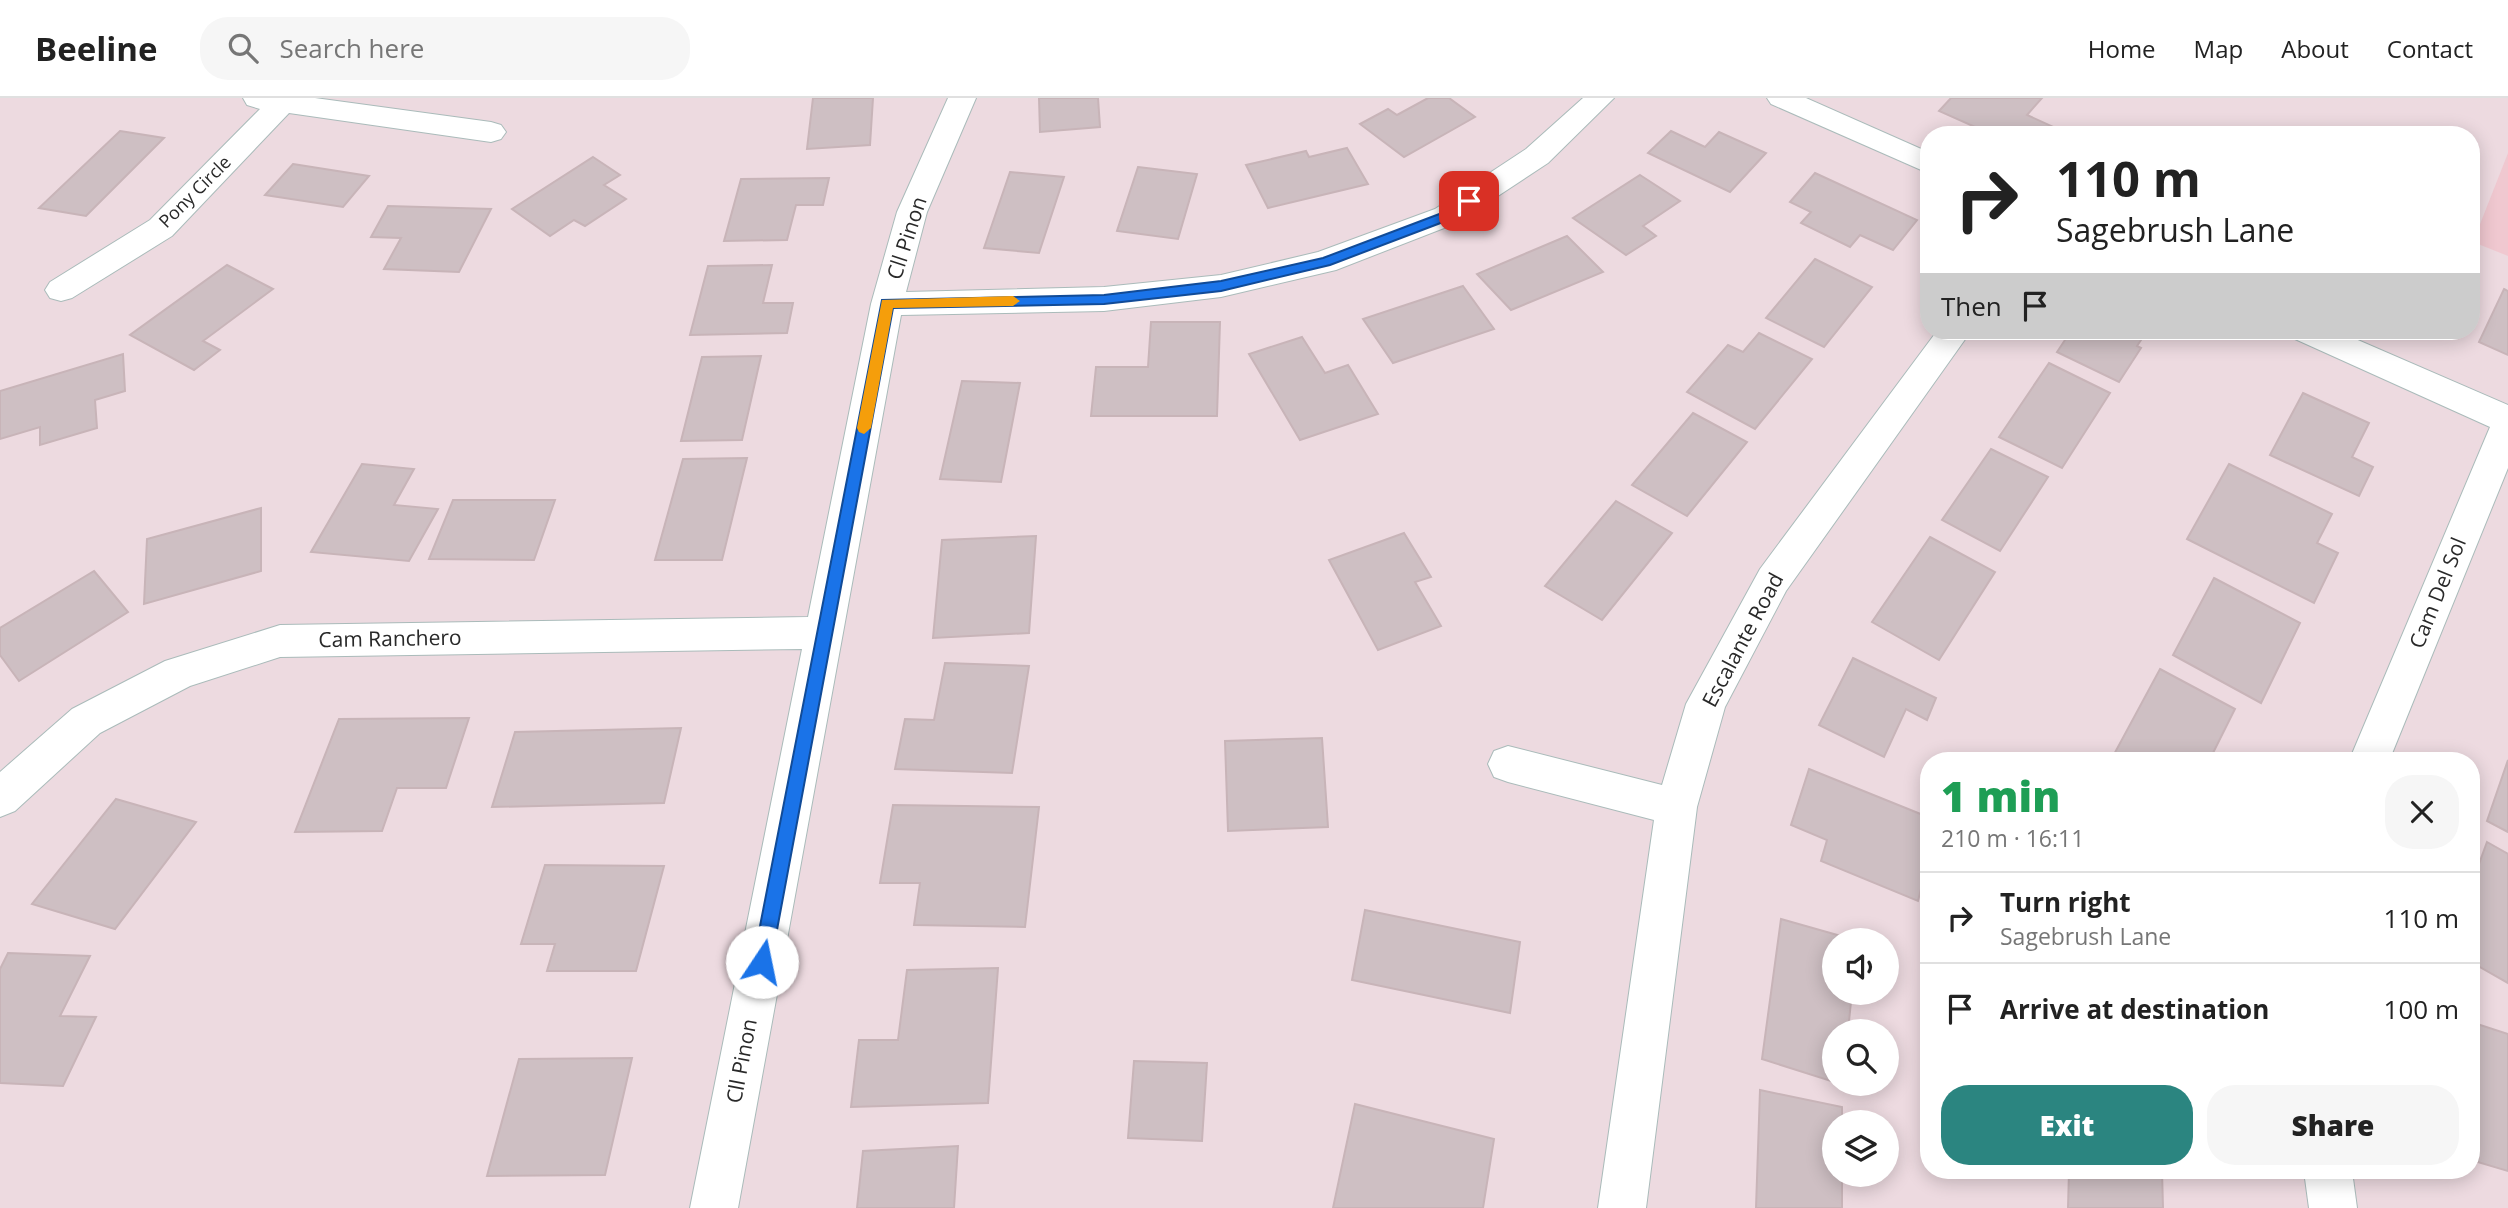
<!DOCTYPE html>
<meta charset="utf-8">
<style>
:root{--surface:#fff;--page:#f6f6f6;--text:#222;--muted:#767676;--line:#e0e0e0;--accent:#2b8580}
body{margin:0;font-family:"Open Sans",sans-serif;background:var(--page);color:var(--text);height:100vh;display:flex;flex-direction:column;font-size:26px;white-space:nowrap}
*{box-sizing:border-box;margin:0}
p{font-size:23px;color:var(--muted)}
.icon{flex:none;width:38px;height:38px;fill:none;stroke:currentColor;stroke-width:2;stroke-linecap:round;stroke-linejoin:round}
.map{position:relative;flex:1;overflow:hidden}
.details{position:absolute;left:1920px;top:654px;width:560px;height:427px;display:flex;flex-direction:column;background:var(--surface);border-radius:28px;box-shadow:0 4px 18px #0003}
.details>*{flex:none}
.hud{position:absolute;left:1920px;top:28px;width:560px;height:214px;border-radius:28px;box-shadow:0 4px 18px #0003;background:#fff;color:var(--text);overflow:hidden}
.controls{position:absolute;left:1822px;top:830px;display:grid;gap:14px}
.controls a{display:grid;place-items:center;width:77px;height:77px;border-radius:50%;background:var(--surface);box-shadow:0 4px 18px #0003;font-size:35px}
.pin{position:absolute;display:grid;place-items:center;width:60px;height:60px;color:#fff;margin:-30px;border-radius:14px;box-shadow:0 4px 10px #0006}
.me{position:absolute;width:77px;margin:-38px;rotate:11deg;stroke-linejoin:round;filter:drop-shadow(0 0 5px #0008)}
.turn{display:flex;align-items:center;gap:24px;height:147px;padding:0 21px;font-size:32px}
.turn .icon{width:91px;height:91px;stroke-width:2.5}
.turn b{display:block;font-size:49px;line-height:60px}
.then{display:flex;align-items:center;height:66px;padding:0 21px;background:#0003;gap:14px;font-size:26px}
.round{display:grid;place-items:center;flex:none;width:74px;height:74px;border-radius:28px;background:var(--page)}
.overview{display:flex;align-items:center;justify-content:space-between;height:119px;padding:0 21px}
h1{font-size:42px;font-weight:800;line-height:52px;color:#1e9e55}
.primary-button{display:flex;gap:14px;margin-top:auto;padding:14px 21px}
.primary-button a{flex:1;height:80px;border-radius:28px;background:var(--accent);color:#fff;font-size:28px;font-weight:800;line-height:80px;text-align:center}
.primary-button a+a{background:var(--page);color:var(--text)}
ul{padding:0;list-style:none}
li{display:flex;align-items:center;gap:21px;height:91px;padding:0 21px;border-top:2px solid var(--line)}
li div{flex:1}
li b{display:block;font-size:26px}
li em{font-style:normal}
header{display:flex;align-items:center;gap:42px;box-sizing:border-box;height:98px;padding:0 35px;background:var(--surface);border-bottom:2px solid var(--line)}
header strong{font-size:33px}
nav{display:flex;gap:38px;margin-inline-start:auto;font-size:24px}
.search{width:490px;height:63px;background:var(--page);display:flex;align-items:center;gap:18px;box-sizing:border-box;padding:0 24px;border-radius:28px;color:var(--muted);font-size:26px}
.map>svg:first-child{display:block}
.education{fill:#f0c8d0}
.building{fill:#cebfc3;stroke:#c8b4b8;stroke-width:2}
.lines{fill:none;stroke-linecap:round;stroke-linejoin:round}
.minor-casing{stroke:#aabbba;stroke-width:2}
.minor{fill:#fff;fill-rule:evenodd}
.route{fill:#1a73e8;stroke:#114b97;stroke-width:2}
.slow{fill:#f59e0b}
.labels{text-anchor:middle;stroke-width:5;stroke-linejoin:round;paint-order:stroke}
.far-street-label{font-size:18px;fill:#292929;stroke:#fff}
.street-label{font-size:21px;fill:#292929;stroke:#fff}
</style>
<header>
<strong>Beeline</strong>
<div class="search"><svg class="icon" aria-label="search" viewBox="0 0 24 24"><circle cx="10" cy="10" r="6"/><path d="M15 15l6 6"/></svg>Search here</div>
<nav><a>Home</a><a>Map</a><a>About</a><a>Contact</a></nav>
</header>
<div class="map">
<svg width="2508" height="1110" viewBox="0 0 2508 1110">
<rect width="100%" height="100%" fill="#eddae0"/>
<path class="education" d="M2508,55V158L2473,144Z"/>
<g class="building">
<path d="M813,0H873L870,47L807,51Z"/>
<path d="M1039,0H1098L1100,29L1040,34Z"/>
<path d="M1428,0H1449L1475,19L1404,59L1360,26L1388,11L1397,17Z"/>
<path d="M1951,0H2042L2027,17L2060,32L2055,37H1993L1939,13Z"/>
<path d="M120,33L164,40L86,118L39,110Z"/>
<path d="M1671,33L1705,49L1719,34L1766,55L1730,94L1648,55Z"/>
<path d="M1347,50L1368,86L1268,110L1246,67L1306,53L1309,59Z"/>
<path d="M593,59L620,77L604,87L626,101L585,128L574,122L550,138L512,111Z"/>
<path d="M293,66L369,78L343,109L265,97Z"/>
<path d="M1138,69L1197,76L1178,141L1117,133Z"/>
<path d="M1010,74L1064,79L1039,155L984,150Z"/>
<path d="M1815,75L1917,122L1893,152L1860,137L1850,149L1801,125L1811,114L1790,104Z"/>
<path d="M1640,77L1680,103L1643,128L1656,138L1626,157L1573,120Z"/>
<path d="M829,80L823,107H796L787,142L724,143L741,81Z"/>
<path d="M388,108L491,111L459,174L384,171L401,140L371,139Z"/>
<path d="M1567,138L1603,174L1511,212L1477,176Z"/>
<path d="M1815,161L1872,189L1824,249L1766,220Z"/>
<path d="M227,167L273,191L203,243L220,252L194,272L130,237Z"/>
<path d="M772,167L763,205H793L787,235L690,237L708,168Z"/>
<path d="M1463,188L1494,231L1393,265L1363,221Z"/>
<path d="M2504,191L2508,193V257L2479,244Z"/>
<path d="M1151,224H1220L1217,318H1091L1096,269H1148Z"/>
<path d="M2071,233H2147L2137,248L2141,250L2119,284L2057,254Z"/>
<path d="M1759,235L1812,261L1755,331L1687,294L1728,247L1743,254Z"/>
<path d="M1302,239L1325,275L1348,267L1378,316L1300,342L1249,256Z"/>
<path d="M123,256L125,293L95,302L97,330L40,347V329L0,341V293Z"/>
<path d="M761,258L742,342L681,343L702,259Z"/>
<path d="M2049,265L2110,295L2062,370L1999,339Z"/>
<path d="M962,283L1020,285L1001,384L940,381Z"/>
<path d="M2303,295L2369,325L2352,359L2373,369L2359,398L2270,357Z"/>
<path d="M1693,315L1747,344L1687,418L1632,387Z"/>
<path d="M1991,351L2048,379L2000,453L1942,422Z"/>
<path d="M747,360L722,462H655L683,361Z"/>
<path d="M362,366L414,371L394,407L438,411L409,463L311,454Z"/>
<path d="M2229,366L2332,416L2317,445L2338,455L2314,505L2187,441Z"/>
<path d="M453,402H555L534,462L429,461Z"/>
<path d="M1616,403L1672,435L1602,522L1545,488Z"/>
<path d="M261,410V473L144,506L147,441Z"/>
<path d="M1404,435L1431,479L1415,484L1441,528L1378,552L1329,462Z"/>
<path d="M1036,438L1029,535L933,540L942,442Z"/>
<path d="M1930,439L1995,474L1939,562L1872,524Z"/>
<path d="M94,473L128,514L19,583L0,557V530Z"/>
<path d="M2214,480L2300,525L2261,605L2173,557Z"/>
<path d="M1853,560L1936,600L1927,622L1906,611L1884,659L1819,627Z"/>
<path d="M945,565L1029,568L1012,675L895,671L905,621L934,622Z"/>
<path d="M2160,571L2235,611L2209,663H2118L2112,660Z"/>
<path d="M469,620L446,690H397L382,733L295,734L339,621Z"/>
<path d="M681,630L664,705L492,709L515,634Z"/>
<path d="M1322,640L1328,729L1228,733L1225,643Z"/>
<path d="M2508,662V734L2487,723Z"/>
<path d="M1809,671L1928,719V763L1918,803L1821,763L1827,742L1791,727Z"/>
<path d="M116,701L196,724L115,831L32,806Z"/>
<path d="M893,707L1039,709L1025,829L914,827L920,785H880Z"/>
<path d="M2487,744L2508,756V885L2471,864V788Z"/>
<path d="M545,767L664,768L636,873H547L555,846H521Z"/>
<path d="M1365,812L1520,844L1510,915L1352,882Z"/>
<path d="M1781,821L1855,842H1834V894H1852L1848,933H1834V984L1762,961Z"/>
<path d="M8,855L90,858L60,918L96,919L63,988L0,985V871Z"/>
<path d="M998,870L988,1005L851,1009L859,942H898L907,872Z"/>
<path d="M2471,924L2508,936V1073L2471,1062Z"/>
<path d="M632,960L605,1077L487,1078L519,961Z"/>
<path d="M1134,963L1207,965L1202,1043L1128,1040Z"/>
<path d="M1760,992L1842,1009V1024H1834V1076H1842V1110H1756Z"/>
<path d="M1355,1006L1494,1041L1483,1110H1333Z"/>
<path d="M958,1048L954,1110H857L863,1053Z"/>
<path d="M2069,1073H2162L2163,1110H2068Z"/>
</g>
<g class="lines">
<g class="minor-casing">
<g id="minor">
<path d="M243,0H315L491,24L501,27L506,34L501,41L491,44L289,15L172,138L72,200L61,203L50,200L45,192L50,184L150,122L260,11L247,7Z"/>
<path d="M948,0H976L927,114L906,194L1104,189L1221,177L1318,154L1435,111L1526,51L1583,0H1614L1548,65L1457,125L1336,172L1221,199L1104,213L901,217L738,1110H690L802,551L280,559L190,588L100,635L15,713L0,719V674L72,611L165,563L280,527L808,519L871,206L897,114Z"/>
<path d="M1767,0H1806L1928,54V75L1771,6Z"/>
<path d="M1937,233H1971L1786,493L1725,609L1697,709L1646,1110H1598L1654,722L1508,684L1494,679L1488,666L1494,653L1508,648L1662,687L1686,606L1760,471Z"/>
<path d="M2291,233H2337L2508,307V370L2389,663H2349L2490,329L2295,241Z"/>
<path d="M2304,1073H2352L2357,1110H2309Z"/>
</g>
</g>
<use href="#minor" class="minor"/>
</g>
<path class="route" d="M1469,99L1473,100V106L1451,121L1330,167L1221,193L1104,206L893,210L771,864L768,870L762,872L755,870L753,864L882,202L1104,197L1221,183L1323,160L1442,115Z"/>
<path class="slow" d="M1013,198L1020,203L1013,208L893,210L871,330L864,336L859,334L857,330L882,202Z"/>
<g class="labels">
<g class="far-street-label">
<text transform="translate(195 94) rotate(-45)" y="6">Pony Circle</text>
</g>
<g class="street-label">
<text transform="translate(907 140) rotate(-72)" y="7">Cll Pinon</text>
<text transform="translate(2438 495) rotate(-68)" y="7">Cam Del Sol</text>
<text transform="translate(390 541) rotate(-1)" y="7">Cam Ranchero</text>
<text transform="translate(1743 542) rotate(-62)" y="7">Escalante Road</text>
<text transform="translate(742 963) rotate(-79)" y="7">Cll Pinon</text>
</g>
</g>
</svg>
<div class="controls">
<a><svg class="icon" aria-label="sound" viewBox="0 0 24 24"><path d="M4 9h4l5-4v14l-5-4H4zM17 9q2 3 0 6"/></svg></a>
<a><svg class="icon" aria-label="search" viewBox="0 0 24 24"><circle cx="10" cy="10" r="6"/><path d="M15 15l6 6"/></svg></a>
<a><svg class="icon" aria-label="layers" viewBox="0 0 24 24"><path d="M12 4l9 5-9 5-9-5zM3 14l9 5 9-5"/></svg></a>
</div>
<div class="pin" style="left:1469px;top:103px;background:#d93025"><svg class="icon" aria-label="arrive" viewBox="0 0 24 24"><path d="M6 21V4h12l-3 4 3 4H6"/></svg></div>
<svg class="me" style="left:762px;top:864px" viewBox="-20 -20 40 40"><circle r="19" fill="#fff"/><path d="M0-13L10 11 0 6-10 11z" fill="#1a73e8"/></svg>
<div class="hud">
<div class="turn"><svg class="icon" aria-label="right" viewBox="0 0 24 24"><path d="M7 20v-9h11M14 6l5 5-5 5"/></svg><div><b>110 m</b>Sagebrush Lane</div></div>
<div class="then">Then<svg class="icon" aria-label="arrive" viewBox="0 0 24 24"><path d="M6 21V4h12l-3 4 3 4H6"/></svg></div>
</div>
<section class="details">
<div class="overview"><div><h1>1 min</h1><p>210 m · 16:11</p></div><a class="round"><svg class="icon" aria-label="close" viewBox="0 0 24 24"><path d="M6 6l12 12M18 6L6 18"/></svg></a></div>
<ul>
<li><svg class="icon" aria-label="right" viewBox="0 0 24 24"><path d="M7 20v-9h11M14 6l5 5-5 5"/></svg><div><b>Turn right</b><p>Sagebrush Lane</p></div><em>110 m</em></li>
<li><svg class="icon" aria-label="arrive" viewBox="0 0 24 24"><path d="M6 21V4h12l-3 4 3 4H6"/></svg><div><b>Arrive at destination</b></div><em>100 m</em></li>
</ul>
<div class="primary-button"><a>Exit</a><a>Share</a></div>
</section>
</div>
